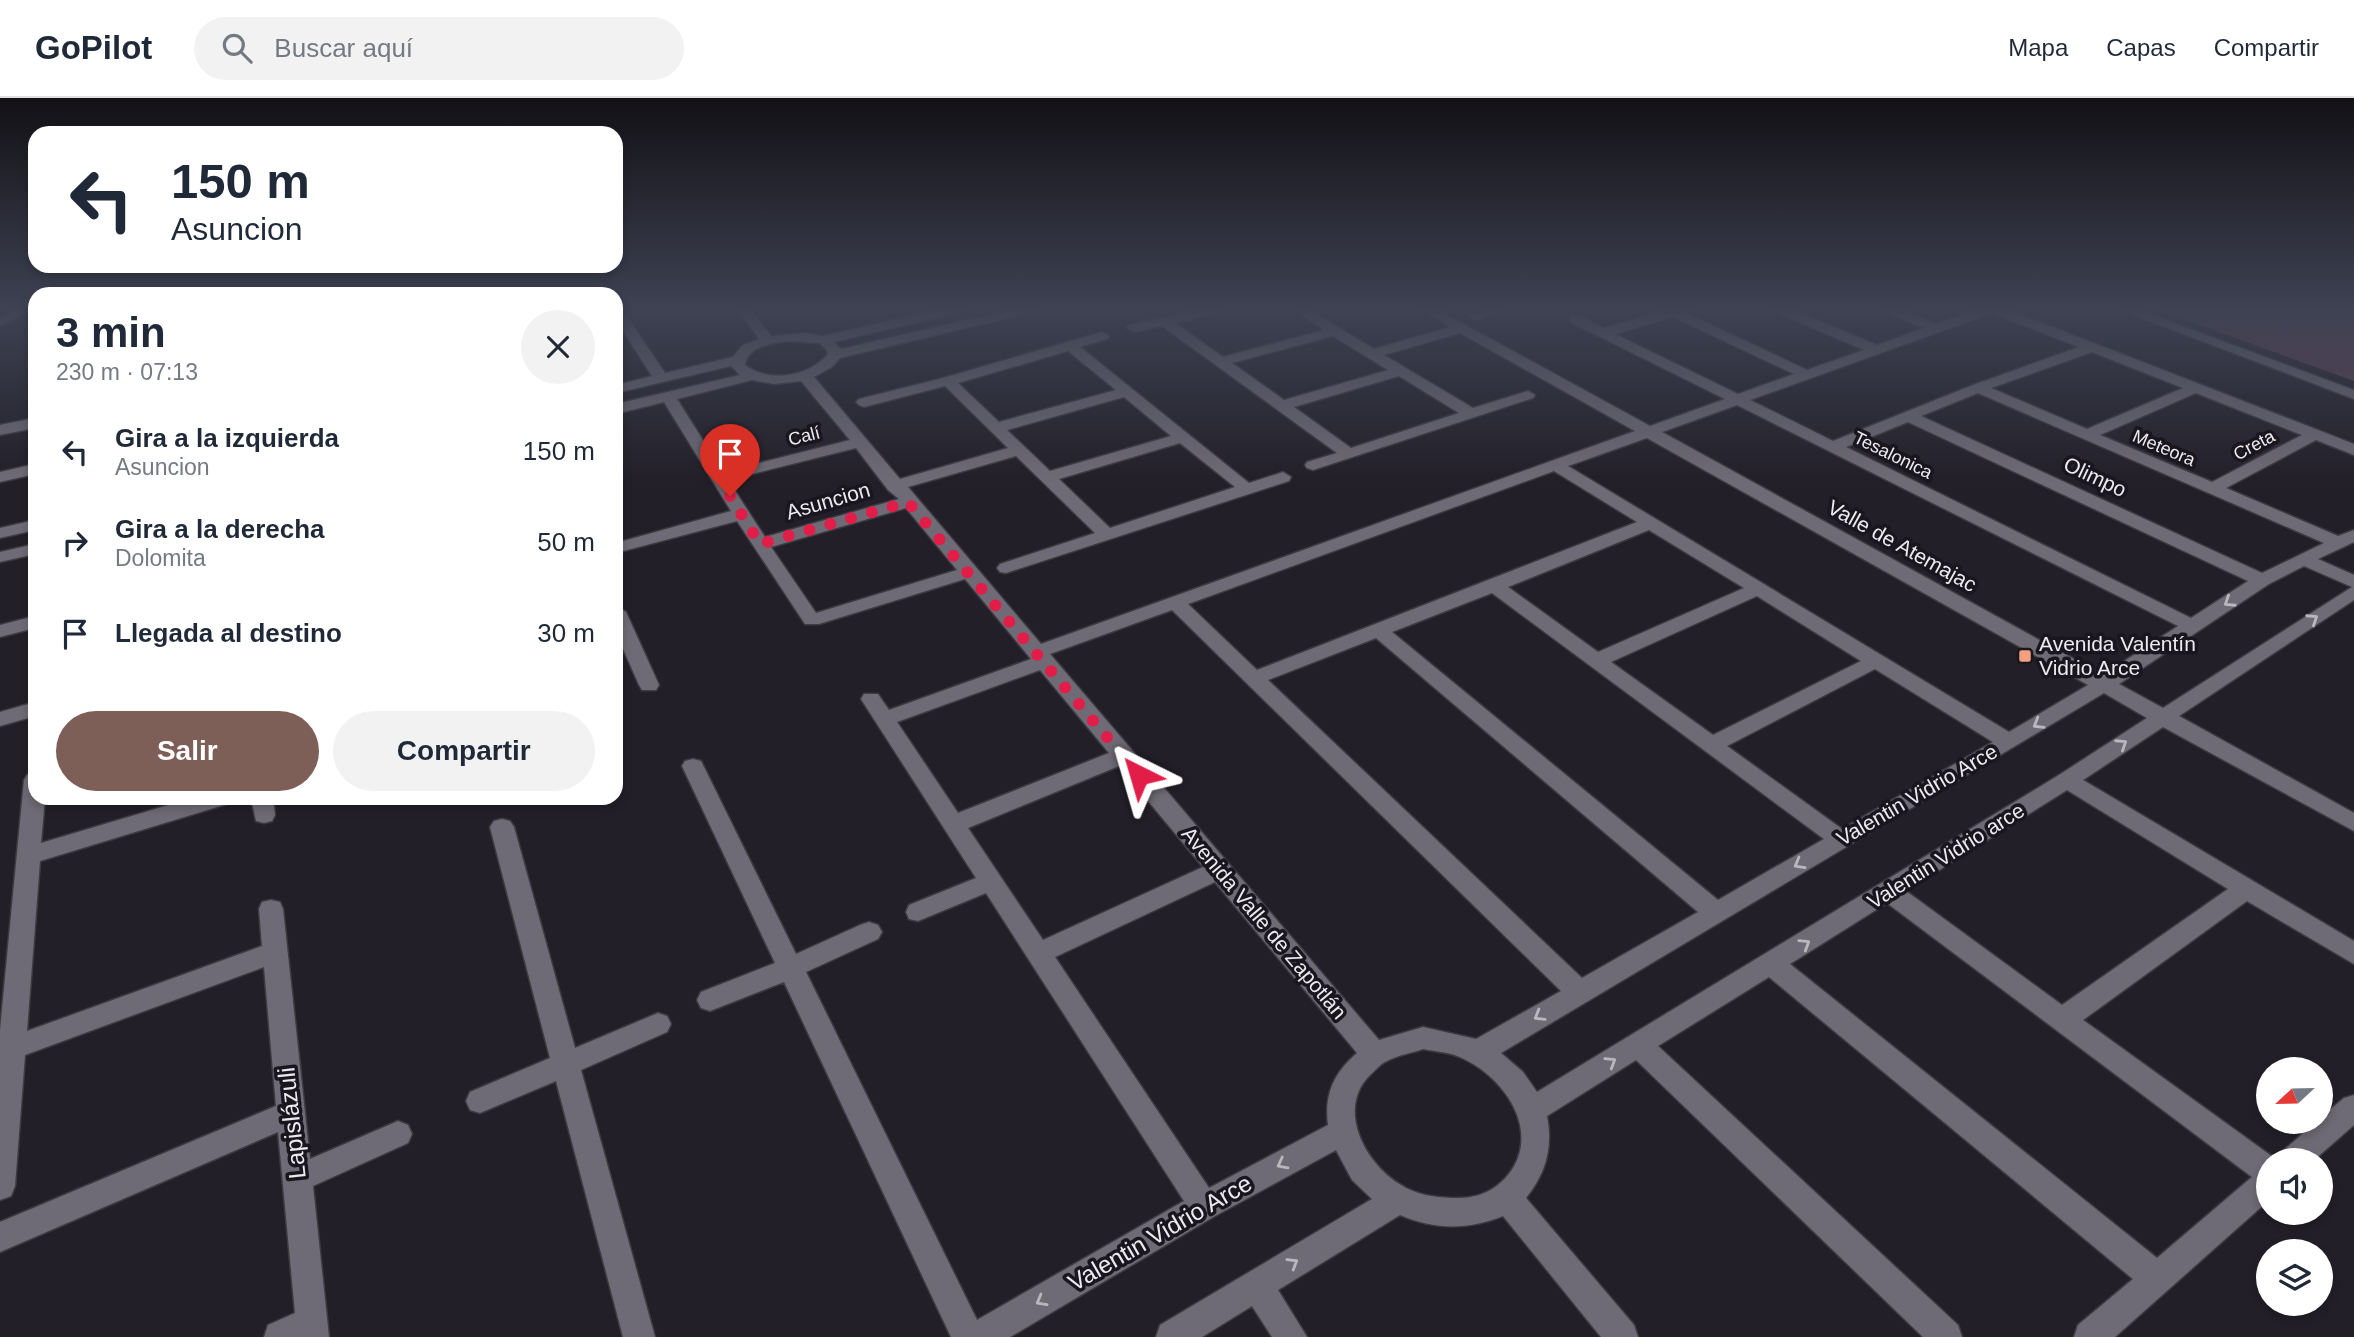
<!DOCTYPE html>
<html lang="es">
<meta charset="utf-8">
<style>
:root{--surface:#fff;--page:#f2f2f3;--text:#1f2937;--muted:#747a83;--line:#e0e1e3;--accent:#7e5f58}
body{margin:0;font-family:Helvetica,sans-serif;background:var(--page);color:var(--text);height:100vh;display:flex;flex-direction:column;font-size:26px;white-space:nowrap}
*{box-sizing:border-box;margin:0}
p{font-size:23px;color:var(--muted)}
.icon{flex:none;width:38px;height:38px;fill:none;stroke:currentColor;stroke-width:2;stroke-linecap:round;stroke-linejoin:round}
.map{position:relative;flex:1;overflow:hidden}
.side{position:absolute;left:28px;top:189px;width:595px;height:518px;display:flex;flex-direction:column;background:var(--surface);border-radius:21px;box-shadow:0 4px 10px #0003}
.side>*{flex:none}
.hud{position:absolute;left:28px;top:28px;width:595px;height:147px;border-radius:21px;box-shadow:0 4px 10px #0003;background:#fff;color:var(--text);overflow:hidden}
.needle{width:46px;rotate:248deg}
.tools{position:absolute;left:2256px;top:959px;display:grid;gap:14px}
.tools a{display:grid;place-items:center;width:77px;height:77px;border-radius:50%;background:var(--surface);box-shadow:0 4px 10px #0003;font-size:35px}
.pin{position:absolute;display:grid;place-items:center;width:60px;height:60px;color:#fff;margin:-72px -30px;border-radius:50% 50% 50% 0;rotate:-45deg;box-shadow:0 0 7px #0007}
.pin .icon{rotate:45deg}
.me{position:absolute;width:77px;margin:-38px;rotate:320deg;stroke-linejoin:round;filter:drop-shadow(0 0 5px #0008)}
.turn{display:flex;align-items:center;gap:24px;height:147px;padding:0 28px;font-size:32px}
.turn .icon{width:91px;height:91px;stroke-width:2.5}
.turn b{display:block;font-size:49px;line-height:60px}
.round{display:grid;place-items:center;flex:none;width:74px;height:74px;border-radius:37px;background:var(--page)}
.headline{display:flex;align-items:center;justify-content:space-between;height:119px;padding:0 28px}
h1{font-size:42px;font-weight:700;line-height:52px}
.primary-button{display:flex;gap:14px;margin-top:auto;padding:14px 28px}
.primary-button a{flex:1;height:80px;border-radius:42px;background:var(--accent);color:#fff;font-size:28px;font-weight:700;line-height:80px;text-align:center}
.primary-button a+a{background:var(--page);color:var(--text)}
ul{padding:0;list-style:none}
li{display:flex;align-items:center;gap:21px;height:91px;padding:0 28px}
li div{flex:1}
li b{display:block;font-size:26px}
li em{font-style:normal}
header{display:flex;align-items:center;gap:42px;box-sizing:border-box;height:98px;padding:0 35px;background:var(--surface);border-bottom:2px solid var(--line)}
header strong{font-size:33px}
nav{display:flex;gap:38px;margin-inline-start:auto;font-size:24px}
.search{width:490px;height:63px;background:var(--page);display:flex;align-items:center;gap:18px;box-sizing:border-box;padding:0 24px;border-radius:38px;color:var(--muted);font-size:26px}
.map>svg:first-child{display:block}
.green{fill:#5d3f52}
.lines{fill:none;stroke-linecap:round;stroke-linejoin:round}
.minor-casing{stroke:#3d3a42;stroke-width:3}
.minor{fill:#6f6b76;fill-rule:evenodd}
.oneway{stroke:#bab7bf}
.route{stroke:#e11d48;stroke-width:12;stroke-dasharray:0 21.6}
.poi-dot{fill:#f2a080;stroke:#19161e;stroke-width:2.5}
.labels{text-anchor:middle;stroke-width:7;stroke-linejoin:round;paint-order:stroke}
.far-street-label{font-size:18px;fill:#eceaf0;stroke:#19161e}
.street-label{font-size:21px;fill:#eceaf0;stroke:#19161e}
.poi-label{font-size:21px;fill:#eceaf0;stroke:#19161e;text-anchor:start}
.near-street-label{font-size:24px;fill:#eceaf0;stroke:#19161e}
</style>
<header>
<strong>GoPilot</strong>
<div class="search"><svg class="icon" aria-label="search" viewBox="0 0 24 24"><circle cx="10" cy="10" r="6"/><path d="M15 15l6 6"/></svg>Buscar aquí</div>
<nav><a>Mapa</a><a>Capas</a><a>Compartir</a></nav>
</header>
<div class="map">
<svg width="2354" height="1239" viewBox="0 0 2354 1239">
<rect width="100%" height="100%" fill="#221f28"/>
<path class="green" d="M2155,211H2354V283Z"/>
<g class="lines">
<g class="minor-casing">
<g id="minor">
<path d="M16,211H32L0,228V219Z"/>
<path d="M616,211H622L665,275L733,259L743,247L759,241L737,211H750L771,238L806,235L823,238L941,211H964L962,214L834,244L841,251L1014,211H1035L1034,214L840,260L832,269L814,279L900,381L1008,350L945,288L864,309L859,307L856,304L859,301L943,280L1102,234L1109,238L1107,241L1080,249L1249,385L1283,374L1291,379L1289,383L1006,475L1000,474L997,470L1000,466L1095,435L1016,358L908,389L1041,546L1635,333L1460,235L1384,257L1473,310L1528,293L1535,297L1533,300L1313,372L1307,370L1305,367L1307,364L1337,355L1162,228L1134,234L1127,230L1129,227L1202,211H1225L1223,214L1175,225L1223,259L1324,232L1293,211H1308L1374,251L1450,229L1420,211H1436L1650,328L1725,301L1570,224V218H1580L1604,230L1670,211H1691L1686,215L1807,272L1864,252L1776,214L1775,211H1791L1877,247L1924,230L1883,214L1882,211H1899L1936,226L1978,211H2006L2354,346V357L2316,342L2226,390L2338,438L2354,432V444L2318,461L2354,477V502L2179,618L2354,715V733L2163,629L2083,682L2354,843V866L2247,803L2083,922L2277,1062H2268V1103L2115,1239H2074L2078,1227L2133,1181L1769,879L1658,948L1958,1227L1962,1239H1923L1636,962L1547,1018C1553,1050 1546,1075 1526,1100L1634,1227L1638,1239H1601L1503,1118C1468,1132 1435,1132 1400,1117L1278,1192L1307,1239H1272L1252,1208L1202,1239H1156L1160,1227L1372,1101L1352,1082L1336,1052L1215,1118L1010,1239H951L784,884L710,913L701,910L697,902L701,894L775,865L682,668L685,663L693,661L701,663L796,856L860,827L869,824L878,827L882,834L878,841L806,874L977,1222L1184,1103L986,795L918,823L909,821L906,814L909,807L976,780L861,601L864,596H878L889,612L1031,561L965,481L819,526H805L737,423L616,455V445L731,413L664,304L616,316V306L740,277L731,268L616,295V287L652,278L616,222ZM1992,215L2079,249L1973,287L1833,343L1750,302ZM1673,219L1794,276L1738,296L1615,236ZM1333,238L1388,272L1284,302L1232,265ZM787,243L819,245L826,251L828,256C808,279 770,285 745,267C747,248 772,246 787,243ZM1068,253L1116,292L999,324L958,285ZM2092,254L2183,290L2087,331L1991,290ZM1399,278L1459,315L1351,350L1294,309ZM752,282L774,286L801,283L850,342L723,374L677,301ZM1978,295L2324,445L2262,475L1921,318ZM2196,295L2302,337L2212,384L2100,337ZM1124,299L1171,338L1050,373L1007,332ZM1737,307L2178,528L2103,577L1662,334ZM1908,324L2248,483L2191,520L1846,349ZM1647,340L2088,587L2009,634L1568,368ZM1180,345L1235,389L1110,430L1059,381ZM856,350L888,392L899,401L765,439L728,382ZM1554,373L1637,424L1257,572L1188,506ZM906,410L957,472L816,515L771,449ZM1649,432L1744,490L1598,554L1508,489ZM2304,468L2352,489L2163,610L2119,586L2269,486ZM1492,495L1824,741L1718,802L1392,534ZM1757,498L1861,563L1713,637L1611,564ZM1172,512L1561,893L1476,941L1423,929L1379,942L1050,556ZM1376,540L1698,814L1582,880L1268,582ZM1875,571L1993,644L1842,731L1727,648ZM1040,572L1109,655L958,715L897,624ZM2104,595L2147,620L2059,677L1537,994L1523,974L1501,955ZM1119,668L1203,769L1043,842L968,730ZM2067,692L2228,791L2062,907L1906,793ZM1215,784L1357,955C1334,975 1324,996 1328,1027L1209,1090L1055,859ZM1887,805L2252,1079L2157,1160L1790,866ZM1423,951C1437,954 1452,954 1464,961C1506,981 1542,1035 1508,1077C1493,1095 1475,1101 1452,1100C1433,1099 1417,1097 1401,1087C1365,1066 1335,1010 1371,976C1376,972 1381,965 1387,963C1398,957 1412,955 1423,951Z"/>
<path d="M1487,211H1507L1476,222L1469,218Z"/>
<path d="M2118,211H2136L2354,292V301Z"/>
<path d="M35,320V330L0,337V327Z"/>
<path d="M35,366V376L0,384V374Z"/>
<path d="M35,422V432L0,440V430Z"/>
<path d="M35,446V456L0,464V454Z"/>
<path d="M616,508L626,514L659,587L656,592H642L639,587L616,535Z"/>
<path d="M35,518V530L0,539V527Z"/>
<path d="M35,604V618L0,628V614Z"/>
<path d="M35,674V700H45L41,745L192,700H230L227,706L40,763L27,933L262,848L259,811L262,804L271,802L280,804L283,811L310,1061L398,1023L408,1027L412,1036L408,1045L313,1088L329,1239H264L268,1227L295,1215L278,1034L0,1154V1124L276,1008L264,869L25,957L15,1088L11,1098L0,1102V932L24,682L27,677Z"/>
<path d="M251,700H273L275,717L272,723L264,725L256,723Z"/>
<path d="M502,721L510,723L514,729L575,950L658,915L667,918L671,926L667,934L581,972L655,1239H623L556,983L480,1015L470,1012L466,1003L470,994L550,960L490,729L494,723Z"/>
<path d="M2354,997V1027L2314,1062H2278L2283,1053L2316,1024H2320V1020L2344,1000Z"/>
</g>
</g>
<use href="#minor" class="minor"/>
</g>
<defs><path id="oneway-chevron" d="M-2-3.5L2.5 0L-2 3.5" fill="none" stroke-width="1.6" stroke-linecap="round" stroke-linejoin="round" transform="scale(1.75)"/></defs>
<g class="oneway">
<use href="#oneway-chevron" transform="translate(2229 504) rotate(147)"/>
<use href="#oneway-chevron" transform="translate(2313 521) rotate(-33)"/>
<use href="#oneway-chevron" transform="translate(2038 626) rotate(149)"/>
<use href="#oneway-chevron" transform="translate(2122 646) rotate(-33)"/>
<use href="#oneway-chevron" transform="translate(1799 766) rotate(150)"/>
<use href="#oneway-chevron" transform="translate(1805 846) rotate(-32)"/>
<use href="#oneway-chevron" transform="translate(1539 918) rotate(149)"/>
<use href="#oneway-chevron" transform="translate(1611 964) rotate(-32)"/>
<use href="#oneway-chevron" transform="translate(1282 1066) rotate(152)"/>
<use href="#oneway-chevron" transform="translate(1293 1165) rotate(-31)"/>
<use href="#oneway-chevron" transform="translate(1041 1203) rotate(150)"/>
</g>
<linearGradient id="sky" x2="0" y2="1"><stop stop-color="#131116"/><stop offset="0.55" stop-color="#3e4253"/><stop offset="1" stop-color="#3e4253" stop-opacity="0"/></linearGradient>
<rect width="2354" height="384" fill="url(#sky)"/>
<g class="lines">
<path class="route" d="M730,398L760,446L908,404L1139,677"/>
</g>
<rect class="poi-dot" x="2018" y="551" width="14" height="14" rx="3.5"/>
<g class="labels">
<g class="far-street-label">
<text transform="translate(804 338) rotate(-14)" y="6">Calí</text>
<text transform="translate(2254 347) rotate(-28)" y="6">Creta</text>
<text transform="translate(2164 350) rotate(23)" y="6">Meteora</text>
<text transform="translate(1893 357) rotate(26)" y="6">Tesalonica</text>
</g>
<g class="street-label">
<text transform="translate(2095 379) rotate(25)" y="7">Olimpo</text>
<text transform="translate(828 403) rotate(-16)" y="7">Asuncion</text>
<text transform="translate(1902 448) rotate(29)" y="7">Valle de Atemajac</text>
<text transform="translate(1917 697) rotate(-30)" y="7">Valentin Vidrio Arce</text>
<text transform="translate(1946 758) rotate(-32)" y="7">Valentin Vidrio arce</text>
<text transform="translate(1264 825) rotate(50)" y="7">Avenida Valle de Zapotlán</text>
</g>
<g class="poi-label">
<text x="2039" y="553">Avenida Valentín<tspan x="2039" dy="24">Vidrio Arce</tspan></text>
</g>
<g class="near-street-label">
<text transform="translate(292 1025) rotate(-96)" y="8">Lapislázuli</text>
<text transform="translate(1160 1135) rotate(-30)" y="8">Valentin Vidrio Arce</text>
</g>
</g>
</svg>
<div class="tools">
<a><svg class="needle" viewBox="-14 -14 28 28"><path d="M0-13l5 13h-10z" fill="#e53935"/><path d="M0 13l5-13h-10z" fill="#747a83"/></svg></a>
<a><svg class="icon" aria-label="sound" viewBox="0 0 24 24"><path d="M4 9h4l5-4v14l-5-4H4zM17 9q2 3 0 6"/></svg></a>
<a><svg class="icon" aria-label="layers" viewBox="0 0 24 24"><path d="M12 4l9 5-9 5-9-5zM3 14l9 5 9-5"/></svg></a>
</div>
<div class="pin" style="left:730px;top:398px;background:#d93025"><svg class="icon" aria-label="arrive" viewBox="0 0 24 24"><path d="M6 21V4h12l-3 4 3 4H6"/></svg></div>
<svg class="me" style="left:1139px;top:677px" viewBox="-20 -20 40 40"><path d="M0-17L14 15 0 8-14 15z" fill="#e11d48" stroke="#fff" stroke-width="4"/></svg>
<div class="hud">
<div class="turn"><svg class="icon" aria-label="left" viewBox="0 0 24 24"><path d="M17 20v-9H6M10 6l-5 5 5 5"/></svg><div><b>150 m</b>Asuncion</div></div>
</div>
<section class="side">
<div class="headline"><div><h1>3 min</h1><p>230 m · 07:13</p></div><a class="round"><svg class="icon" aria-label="close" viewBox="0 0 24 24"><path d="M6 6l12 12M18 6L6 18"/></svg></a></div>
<ul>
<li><svg class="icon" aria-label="left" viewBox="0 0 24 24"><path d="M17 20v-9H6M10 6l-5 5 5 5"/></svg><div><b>Gira a la izquierda</b><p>Asuncion</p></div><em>150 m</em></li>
<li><svg class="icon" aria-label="right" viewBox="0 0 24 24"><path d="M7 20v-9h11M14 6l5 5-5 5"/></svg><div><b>Gira a la derecha</b><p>Dolomita</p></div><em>50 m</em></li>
<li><svg class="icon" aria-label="arrive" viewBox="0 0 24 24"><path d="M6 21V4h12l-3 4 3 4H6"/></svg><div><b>Llegada al destino</b></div><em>30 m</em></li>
</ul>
<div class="primary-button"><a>Salir</a><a>Compartir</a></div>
</section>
</div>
